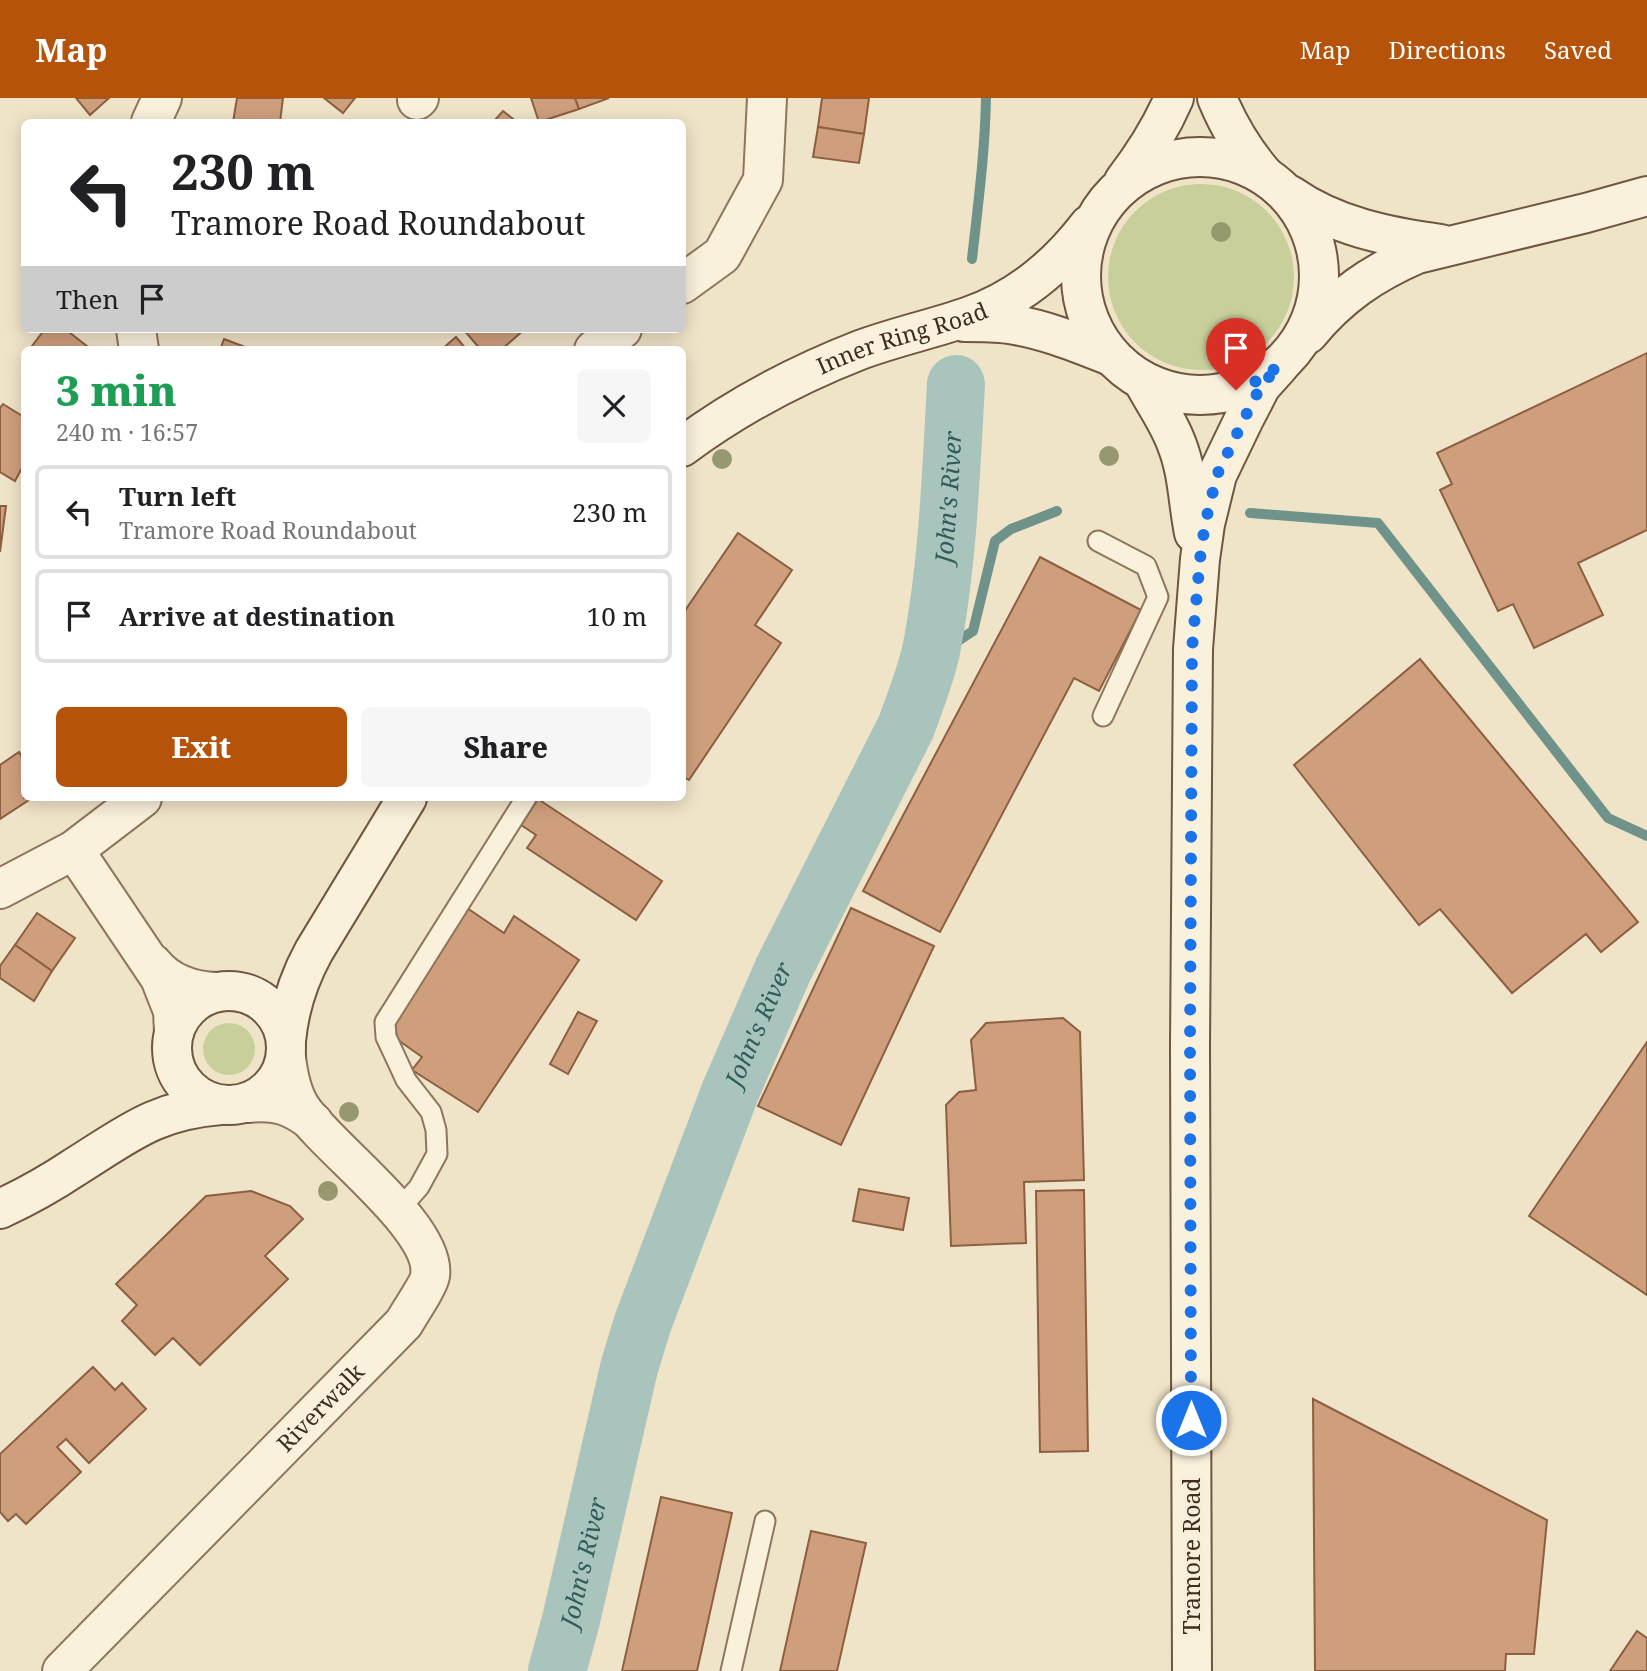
<!DOCTYPE html>
<meta charset="utf-8">
<style>
:root{--surface:#fff;--page:#f6f6f6;--text:#202124;--muted:#757577;--line:#e0e0e0;--accent:#b45309}
body{margin:0;font-family:"Noto Serif",serif;background:var(--page);color:var(--text);height:100vh;display:flex;flex-direction:column;font-size:26px;white-space:nowrap}
*{box-sizing:border-box;margin:0}
p{font-size:23px;color:var(--muted)}
.icon{flex:none;width:38px;height:38px;fill:none;stroke:currentColor;stroke-width:2;stroke-linecap:round;stroke-linejoin:round}
.map{position:relative;flex:1;overflow:hidden}
.drawer{position:absolute;left:21px;top:248px;width:665px;height:455px;display:flex;flex-direction:column;background:var(--surface);border-radius:10px;box-shadow:0 4px 18px #0003}
.drawer>*{flex:none}
.banner{position:absolute;left:21px;top:21px;width:665px;height:214px;border-radius:10px;box-shadow:0 4px 18px #0003;background:#fff;color:var(--text);overflow:hidden}
.pin{position:absolute;display:grid;place-items:center;width:60px;height:60px;color:#fff;margin:-72px -30px;border-radius:50% 50% 50% 0;rotate:-45deg;box-shadow:0 0 7px #0007}
.pin .icon{rotate:45deg}
.me{position:absolute;width:77px;margin:-38px;rotate:0deg;stroke-linejoin:round;filter:drop-shadow(0 0 5px #0008)}
.turn{display:flex;align-items:center;gap:24px;height:147px;padding:0 35px;font-size:32px}
.turn .icon{width:91px;height:91px;stroke-width:2.5}
.turn b{display:block;font-size:49px;line-height:60px}
.then{display:flex;align-items:center;height:66px;padding:0 35px;background:#0003;gap:14px;font-size:26px}
.round{display:grid;place-items:center;flex:none;width:74px;height:74px;border-radius:10px;background:var(--page)}
.head{display:flex;align-items:center;justify-content:space-between;height:119px;padding:0 35px}
h1{font-size:42px;font-weight:800;line-height:52px;color:#1e9e55}
.cta{display:flex;gap:14px;margin-top:auto;padding:14px 35px}
.cta a{flex:1;height:80px;border-radius:10px;background:var(--accent);color:#fff;font-size:28px;font-weight:800;line-height:80px;text-align:center}
.cta a+a{background:var(--page);color:var(--text)}
ul{padding:0;list-style:none}
li{display:flex;align-items:center;gap:21px;height:94px;margin:0 14px 10px;padding:0 21px;border:4px solid var(--line);border-radius:10px}
li div{flex:1}
li b{display:block;font-size:26px}
li em{font-style:normal}
header{display:flex;align-items:center;gap:42px;box-sizing:border-box;height:98px;padding:0 35px;background:var(--accent);color:#fff}
header strong{font-size:33px}
nav{display:flex;gap:38px;margin-inline-start:auto;font-size:24px}
.map>svg:first-child{display:block}
.green{fill:#c9cf9b}
.lines{fill:none;stroke-linecap:round;stroke-linejoin:round}
.stream{stroke:#6f938a;stroke-width:10}
.river{stroke:#a9c4bc;stroke-width:58}
.building{fill:#cf9f7d;stroke:#8d5f41;stroke-width:2}
.lane-casing{stroke:#8d765c;stroke-width:23}
.street-casing{stroke:#8d765c;stroke-width:42}
.secondary-casing{stroke:#6f573f;stroke-width:42}
.lane{stroke:#faf1dc;stroke-width:19}
.street{stroke:#faf1dc;stroke-width:38}
.secondary{stroke:#faf1dc;stroke-width:38}
.tree{fill:#96986f}
.route{stroke:#1a73e8;stroke-width:12;stroke-dasharray:0 21.6}
.labels{text-anchor:middle;stroke-width:7;stroke-linejoin:round;paint-order:stroke}
.street-label{font-size:23px;fill:#3d2e20;stroke:#f7eed8}
.water-label{font-size:24px;font-style:italic;fill:#2f5d5a;stroke:#f7eed8}
</style>
<header>
<strong>Map</strong>
<nav><a>Map</a><a>Directions</a><a>Saved</a></nav>
</header>
<div class="map">
<svg width="1647" height="1573" viewBox="0 0 1647 1573">
<rect width="100%" height="100%" fill="#f0e4c8"/>
<g class="green">
<circle cx="1201" cy="179" r="93"/>
<circle cx="229" cy="951" r="26"/>
</g>
<g class="lines">
<g class="stream">
<path d="M972,161C978,107 985,54 986,0"/>
<path d="M1250,415L1378,425L1608,720L1647,738"/>
<path d="M930,554L950,548L973,533L995,443L1011,431L1057,413"/>
</g>
<path class="river" id="s1" d="M557,1573L571,1522L629,1270L642,1227L730,994L783,872L906,629C915,604 925,579 931,553C948,466 951,375 956,286"/>
</g>
<g class="building">
<path d="M76,0H109L90,17Z"/>
<path d="M237,0H283L280,24H233Z"/>
<path d="M324,0H355L343,15Z"/>
<path d="M531,0H575L579,11L539,24Z"/>
<path d="M575,0H609L579,11Z"/>
<path d="M822,0H869L864,36L818,29Z"/>
<path d="M503,13L517,24H493Z"/>
<path d="M818,29L864,36L859,65L813,59Z"/>
<path d="M45,231H65L92,252H29Z"/>
<path d="M463,231H525L501,252H481Z"/>
<path d="M456,239L467,252H441Z"/>
<path d="M224,241L253,252H220Z"/>
<path d="M1647,255V432L1578,465L1603,517L1534,550L1513,506L1498,513L1440,392L1452,386L1437,355Z"/>
<path d="M3,306L24,319V366L15,383L0,374V310Z"/>
<path d="M0,408H6L0,454Z"/>
<path d="M738,435L792,472L755,527L781,545L689,682L682,678V517Z"/>
<path d="M1040,459L1141,512L1099,593L1074,580L940,834L863,793Z"/>
<path d="M1420,561L1638,824L1601,854L1586,836L1512,895L1440,811L1419,827L1294,667Z"/>
<path d="M19,654L24,663V700H32L0,721V667Z"/>
<path d="M538,701L662,783L636,822L527,750L536,737L521,727Z"/>
<path d="M467,810L504,835L514,818L579,862L478,1014L412,972L422,959L398,942L393,922Z"/>
<path d="M851,810L934,848L841,1047L758,1008Z"/>
<path d="M37,815L75,840L52,873L15,847Z"/>
<path d="M15,847L52,873L34,903L0,880V868Z"/>
<path d="M578,914L597,923L568,976L550,966Z"/>
<path d="M1063,920L1080,934L1084,1082L1024,1084L1026,1145L951,1148L946,1007L959,994L976,992L971,942L986,925Z"/>
<path d="M1647,944V1197L1529,1118Z"/>
<path d="M859,1091L909,1100L903,1132L853,1123Z"/>
<path d="M1084,1092L1088,1353L1040,1354L1036,1093Z"/>
<path d="M251,1093L290,1108L303,1121L265,1158L288,1181L200,1267L173,1240L155,1257L122,1223L137,1207L116,1186L206,1098Z"/>
<path d="M93,1269L115,1292L122,1285L146,1311L89,1365L66,1341L57,1349L81,1374L26,1426L16,1416L8,1423L0,1414V1356Z"/>
<path d="M1313,1301L1547,1422L1534,1556H1506L1505,1573H1315Z"/>
<path d="M661,1399L732,1415L697,1573H622Z"/>
<path d="M811,1433L866,1445L837,1573H780Z"/>
<path d="M1637,1533L1647,1540V1573H1610Z"/>
</g>
<g class="lines">
<g class="lane-casing">
<g id="lane">
<path d="M1098,443L1146,468L1158,499L1103,618"/>
<path d="M397,1114L419,1089L437,1056L436,1032L431,1014L406,982L394,956L386,939L385,924L526,700"/>
<path d="M731,1573L765,1423"/>
</g>
</g>
<g class="street-casing">
<g id="street">
<path d="M417,2L419,0"/>
<path d="M151,24L162,0"/>
<path d="M682,186L722,157L763,82L767,0"/>
<path d="M136,231L139,252"/>
<path d="M594,252L622,231"/>
<path d="M142,700L74,752L160,880L173,913L174,934"/>
<path d="M0,791L74,752"/>
<path d="M153,866C169,886 192,893 217,894"/>
<path d="M248,1005C276,1002 291,1007 313,1024"/>
<path id="s2" d="M62,1573L404,1225C409,1216 429,1186 430,1178C438,1130 327,1050 301,1010C291,994 288,977 286,959"/>
</g>
</g>
<g class="secondary-casing">
<g id="secondary">
<path d="M1217,0C1229,29 1244,54 1265,78"/>
<circle cx="1200" cy="178" r="119"/>
<path d="M1124,83C1144,57 1161,30 1174,0"/>
<path d="M1290,97C1334,128 1388,139 1441,146"/>
<path d="M964,224C979,224 995,224 1009,226C1044,231 1078,245 1111,258"/>
<path d="M1308,236C1339,198 1373,175 1417,156L1586,115L1647,98"/>
<path d="M1143,283C1154,304 1169,324 1177,347C1188,375 1188,405 1194,435"/>
<path id="s3" d="M682,349C737,308 796,277 860,252C895,239 932,231 967,219C1017,202 1057,169 1089,127"/>
<circle cx="229" cy="950" r="57"/>
<path d="M286,943C289,910 298,882 314,853L407,700"/>
<path d="M0,1111C26,1099 51,1085 75,1069C128,1036 155,1012 221,1007"/>
<path d="M1192,1573L1190,948L1193,551L1200,461L1205,426L1217,377L1244,321L1261,288L1279,268"/>
</g>
</g>
<use href="#lane" class="lane"/>
<use href="#street" class="street"/>
<use href="#secondary" class="secondary"/>
</g>
<g class="tree">
<circle cx="1221" cy="134" r="10"/>
<circle cx="1109" cy="358" r="10"/>
<circle cx="722" cy="361" r="10"/>
<circle cx="349" cy="1014" r="10"/>
<circle cx="328" cy="1093" r="10"/>
</g>
<g class="lines">
<path class="route" d="M1191,1322L1190,948L1192,551L1200,461L1205,426L1217,377L1244,321L1261,288L1279,268L1259,282L1236,292"/>
</g>
<g class="labels">
<g class="street-label">
<text dy="8" stroke="none"><textPath href="#s3" startOffset="247">Inner Ring Road</textPath></text>
<text dy="8" stroke="none"><textPath href="#s2" startOffset="369">Riverwalk</textPath></text>
<text transform="translate(1192 1458) rotate(-90)" y="8">Tramore Road</text>
</g>
<g class="water-label">
<text dy="8" stroke="none"><textPath href="#s1" startOffset="1246">John's River</textPath></text>
<text dy="8" stroke="none"><textPath href="#s1" startOffset="679">John's River</textPath></text>
<text dy="8" stroke="none"><textPath href="#s1" startOffset="112">John's River</textPath></text>
</g>
</g>
</svg>
<div class="pin" style="left:1236px;top:292px;background:#d93025"><svg class="icon" aria-label="arrive" viewBox="0 0 24 24"><path d="M6 21V4h12l-3 4 3 4H6"/></svg></div>
<svg class="me" style="left:1191px;top:1322px" viewBox="-20 -20 40 40"><circle r="17" fill="#1a73e8" stroke="#fff" stroke-width="3"/><path d="M0-11L8 9 0 5-8 9z" fill="#fff"/></svg>
<div class="banner">
<div class="turn"><svg class="icon" aria-label="left" viewBox="0 0 24 24"><path d="M17 20v-9H6M10 6l-5 5 5 5"/></svg><div><b>230 m</b>Tramore Road Roundabout</div></div>
<div class="then">Then<svg class="icon" aria-label="arrive" viewBox="0 0 24 24"><path d="M6 21V4h12l-3 4 3 4H6"/></svg></div>
</div>
<section class="drawer">
<div class="head"><div><h1>3 min</h1><p>240 m · 16:57</p></div><a class="round"><svg class="icon" aria-label="close" viewBox="0 0 24 24"><path d="M6 6l12 12M18 6L6 18"/></svg></a></div>
<ul>
<li><svg class="icon" aria-label="left" viewBox="0 0 24 24"><path d="M17 20v-9H6M10 6l-5 5 5 5"/></svg><div><b>Turn left</b><p>Tramore Road Roundabout</p></div><em>230 m</em></li>
<li><svg class="icon" aria-label="arrive" viewBox="0 0 24 24"><path d="M6 21V4h12l-3 4 3 4H6"/></svg><div><b>Arrive at destination</b></div><em>10 m</em></li>
</ul>
<div class="cta"><a>Exit</a><a>Share</a></div>
</section>
</div>
